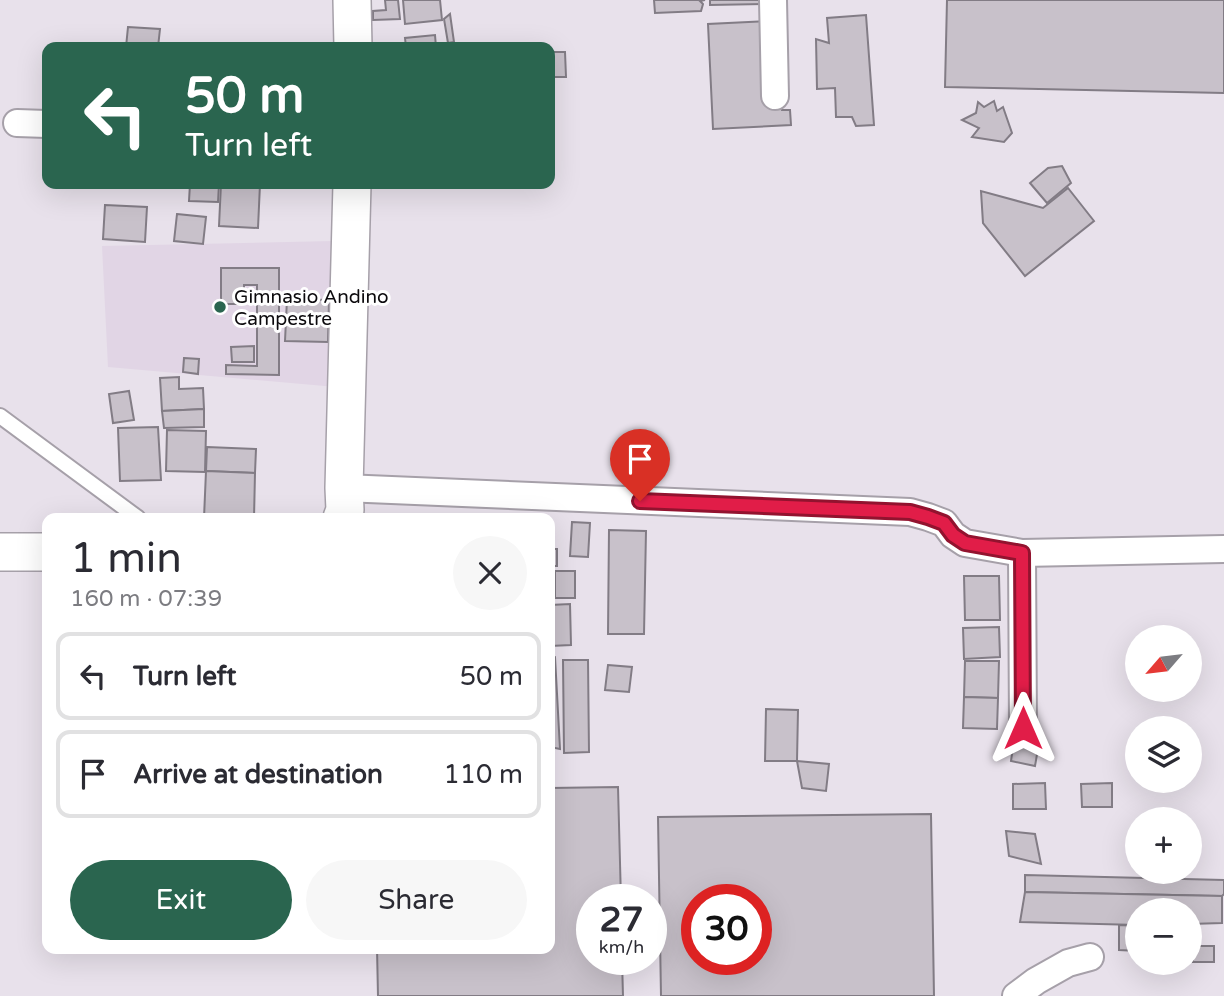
<!DOCTYPE html>
<meta charset="utf-8">
<style>
:root{--surface:#fff;--page:#f7f7f7;--text:#2b2b33;--muted:#7c7c81;--line:#e1e1e2;--accent:#2a654f}
body{margin:0;font-family:"Varela Round",sans-serif;background:var(--page);color:var(--text);height:100vh;display:flex;flex-direction:column;font-size:26px;white-space:nowrap}
*{box-sizing:border-box;margin:0}
p{font-size:23px;color:var(--muted)}
.icon{flex:none;width:38px;height:38px;fill:none;stroke:currentColor;stroke-width:2;stroke-linecap:round;stroke-linejoin:round}
.map{position:relative;flex:1;overflow:hidden}
.panel{position:absolute;left:42px;top:513px;width:513px;height:441px;display:flex;flex-direction:column;background:var(--surface);border-radius:14px;box-shadow:0 7px 28px #0002}
.panel>*{flex:none}
.top-card{position:absolute;left:42px;top:42px;width:513px;height:147px;border-radius:14px;box-shadow:0 7px 28px #0002;background:#2a654f;color:#fff;overflow:hidden}
.needle{width:46px;rotate:242deg}
.controls{position:absolute;left:1125px;top:625px;display:grid;gap:14px}
.controls a{display:grid;place-items:center;width:77px;height:77px;border-radius:50%;background:var(--surface);box-shadow:0 7px 28px #0002;font-size:35px}
.speed{position:absolute;left:576px;top:884px;display:flex;gap:14px;font-size:35px;font-weight:700;text-align:center}
.speed>*{display:grid;place-content:center;width:91px;height:91px;border-radius:50%;background:var(--surface);box-shadow:0 7px 28px #0002;line-height:1}
.speed small{font-size:18px;font-weight:400}
.speed .limit{border:10px solid #d22;background:#fff;color:#111}
.pin{position:absolute;display:grid;place-items:center;width:60px;height:60px;color:#fff;margin:-72px -30px;border-radius:50% 50% 50% 0;rotate:-45deg;box-shadow:0 0 7px #0007}
.pin .icon{rotate:45deg}
.me{position:absolute;width:77px;margin:-38px;rotate:0deg;stroke-linejoin:round;filter:drop-shadow(0 0 5px #0008)}
.turn{display:flex;align-items:center;gap:24px;height:147px;padding:0 28px;font-size:32px}
.turn .icon{width:91px;height:91px;stroke-width:2.5}
.turn b{display:block;font-size:49px;line-height:60px}
.round{display:grid;place-items:center;flex:none;width:74px;height:74px;border-radius:37px;background:var(--page)}
.overview{display:flex;align-items:center;justify-content:space-between;height:119px;padding:0 28px}
h1{font-size:42px;font-weight:600;line-height:52px}
.cta{display:flex;gap:14px;margin-top:auto;padding:14px 28px}
.cta a{flex:1;height:80px;border-radius:42px;background:var(--accent);color:#fff;font-size:28px;font-weight:600;line-height:80px;text-align:center}
.cta a+a{background:var(--page);color:var(--text)}
ul{padding:0;list-style:none}
li{display:flex;align-items:center;gap:21px;height:88px;margin:0 14px 10px;padding:0 14px;border:4px solid var(--line);border-radius:14px}
li div{flex:1}
li b{display:block;font-size:26px}
li em{font-style:normal}
.map>svg:first-child{display:block}
.built{fill:#e1d5e5}
.building{fill:#c8c1ca;stroke:#827c85;stroke-width:2;fill-rule:evenodd}
.lines{fill:none;stroke-linecap:round;stroke-linejoin:round}
.lane-casing{stroke:#a6a0a9;stroke-width:18}
.street-casing{stroke:#a6a0a9;stroke-width:30}
.secondary-casing{stroke:#a6a0a9;stroke-width:40}
.lane{stroke:#fff;stroke-width:14}
.street{stroke:#fff;stroke-width:26}
.secondary{stroke:#fff;stroke-width:37}
.route-casing{stroke:#92132f;stroke-width:18}
.route{stroke:#e11d48;stroke-width:12}
.poi-dot{fill:#2a654f;stroke:#fff;stroke-width:2.5}
.labels{text-anchor:middle;stroke-width:6;stroke-linejoin:round;paint-order:stroke}
.poi-label{font-size:19px;fill:#0c0a0d;stroke:#fff;text-anchor:start}
</style>
<div class="map">
<svg width="1224" height="996" viewBox="0 0 1224 996">
<rect width="100%" height="100%" fill="#e8e1eb"/>
<path class="built" d="M333,241L336,387L108,367L102,246Z"/>
<g class="building">
<path d="M385,0H398L400,19L373,20V11L386,10Z"/>
<path d="M403,0H440L442,20L405,24Z"/>
<path d="M654,0H705L700,1L703,4L701,11L655,13Z"/>
<path d="M710,0H767V4L710,5Z"/>
<path d="M947,0H1224V93L945,87Z"/>
<path d="M450,14L454,42L448,43L444,19Z"/>
<path d="M866,15L874,125L856,126L852,117H836L835,88L817,89L816,39L829,43L827,18Z"/>
<path d="M769,21L782,110H790L791,125L713,129L708,24Z"/>
<path d="M128,27L160,29L158,47H126Z"/>
<path d="M435,35L436,47H406L405,38Z"/>
<path d="M550,52H565L566,77H550Z"/>
<path d="M994,101L997,111L1003,107L1012,133L1004,142L972,137L979,128L962,120L976,113L978,102L984,107Z"/>
<path d="M1062,166L1071,183L1047,203L1030,183L1048,168Z"/>
<path d="M190,184H219L218,202L189,201Z"/>
<path d="M221,184H260L258,228L219,226Z"/>
<path d="M1068,188L1094,221L1025,276L983,223L981,191L1043,208Z"/>
<path d="M105,205L147,207L145,242L103,239Z"/>
<path d="M177,214L206,217L203,244L174,241Z"/>
<path d="M221,268H279V375L226,374V365L257,366V285H244V304H221Z"/>
<path d="M287,299L329,300L328,342L285,341Z"/>
<path d="M254,346V362H232L231,347Z"/>
<path d="M184,358L199,359L198,374L183,372Z"/>
<path d="M179,377V389L203,388L204,409L162,411L160,378Z"/>
<path d="M129,391L134,420L113,423L109,394Z"/>
<path d="M204,409V427L164,428L162,411Z"/>
<path d="M158,427L161,480L120,481L118,428Z"/>
<path d="M167,430L206,431L205,472L166,471Z"/>
<path d="M207,447L256,449L255,473L206,471Z"/>
<path d="M206,471L255,473L254,518H204Z"/>
<path d="M367,515L424,517V518H367Z"/>
<path d="M572,522L590,523L588,557L570,556Z"/>
<path d="M609,530L646,531L644,634H608Z"/>
<rect x="550" y="549" width="7" height="17"/>
<rect x="555" y="571" width="20" height="27"/>
<path d="M964,576H999L1000,620H965Z"/>
<path d="M570,604L571,645L550,646V605Z"/>
<path d="M999,627L1000,657L964,659L963,628Z"/>
<path d="M550,656L555,657L560,749L550,747Z"/>
<path d="M563,660H588L589,752L564,753Z"/>
<path d="M965,661H999L998,698L964,697Z"/>
<path d="M608,665L632,667L629,692L605,690Z"/>
<path d="M964,697L998,698L997,729L963,728Z"/>
<path d="M766,709L798,710L797,761H765Z"/>
<path d="M1015,733L1040,737L1035,766L1011,761Z"/>
<path d="M797,761L829,764L826,791L802,788Z"/>
<path d="M1045,783L1046,809H1013V784Z"/>
<path d="M1112,783V807H1082L1081,784Z"/>
<path d="M618,787L621,900H592V959H622L623,996H378L377,948H550V788Z"/>
<path d="M931,814L934,996H661L658,817ZM696,900H756V959H696Z"/>
<path d="M1006,831L1035,834L1041,864L1009,856Z"/>
<path d="M1025,875L1224,880V894L1222,896L1025,892Z"/>
<path d="M1025,892L1222,896V923L1190,924V910H1138V925L1020,922Z"/>
<path d="M1119,925L1138,926V951L1119,950Z"/>
<rect x="1193" y="946" width="21" height="16"/>
</g>
<g class="lines">
<g class="lane-casing">
<path id="lane" d="M0,416L138,518"/>
</g>
<g class="street-casing">
<g id="street">
<path d="M773,0L775,96"/>
<path d="M17,123L47,124"/>
<path d="M344,488L910,512L928,517L944,523L953,535L965,543L1022,553L1224,549"/>
<path d="M1022,553L1023,728"/>
<path d="M1016,996L1036,981L1068,963L1090,957"/>
</g>
</g>
<g class="secondary-casing">
<g id="secondary">
<path d="M352,0L353,47"/>
<path d="M342,518L345,510L344,488L352,184"/>
<path d="M0,552H47"/>
</g>
</g>
<use href="#lane" class="lane"/>
<use href="#street" class="street"/>
<use href="#secondary" class="secondary"/>
</g>
<g class="lines">
<g class="route-casing">
<path id="route" d="M640,501L910,512L928,517L944,523L953,535L965,543L1022,553L1023,728"/>
</g>
<use href="#route" class="route"/>
</g>
<circle class="poi-dot" cx="220" cy="307" r="7"/>
<g class="labels">
<g class="poi-label">
<text x="234" y="303">Gimnasio Andino<tspan x="234" dy="22">Campestre</tspan></text>
</g>
</g>
</svg>
<div class="controls">
<a><svg class="needle" viewBox="-14 -14 28 28"><path d="M0-13l5 13h-10z" fill="#e53935"/><path d="M0 13l5-13h-10z" fill="#7c7c81"/></svg></a>
<a><svg class="icon" aria-label="layers" viewBox="0 0 24 24"><path d="M12 4l9 5-9 5-9-5zM3 14l9 5 9-5"/></svg></a>
<a>+</a>
<a>−</a>
</div>
<div class="speed"><div>27<small>km/h</small></div><div class="limit">30</div></div>
<div class="pin" style="left:640px;top:501px;background:#d93025"><svg class="icon" aria-label="arrive" viewBox="0 0 24 24"><path d="M6 21V4h12l-3 4 3 4H6"/></svg></div>
<svg class="me" style="left:1023px;top:728px" viewBox="-20 -20 40 40"><path d="M0-17L14 15 0 8-14 15z" fill="#e11d48" stroke="#fff" stroke-width="4"/></svg>
<div class="top-card">
<div class="turn"><svg class="icon" aria-label="left" viewBox="0 0 24 24"><path d="M17 20v-9H6M10 6l-5 5 5 5"/></svg><div><b>50 m</b>Turn left</div></div>
</div>
<section class="panel">
<div class="overview"><div><h1>1 min</h1><p>160 m · 07:39</p></div><a class="round"><svg class="icon" aria-label="close" viewBox="0 0 24 24"><path d="M6 6l12 12M18 6L6 18"/></svg></a></div>
<ul>
<li><svg class="icon" aria-label="left" viewBox="0 0 24 24"><path d="M17 20v-9H6M10 6l-5 5 5 5"/></svg><div><b>Turn left</b></div><em>50 m</em></li>
<li><svg class="icon" aria-label="arrive" viewBox="0 0 24 24"><path d="M6 21V4h12l-3 4 3 4H6"/></svg><div><b>Arrive at destination</b></div><em>110 m</em></li>
</ul>
<div class="cta"><a>Exit</a><a>Share</a></div>
</section>
</div>
